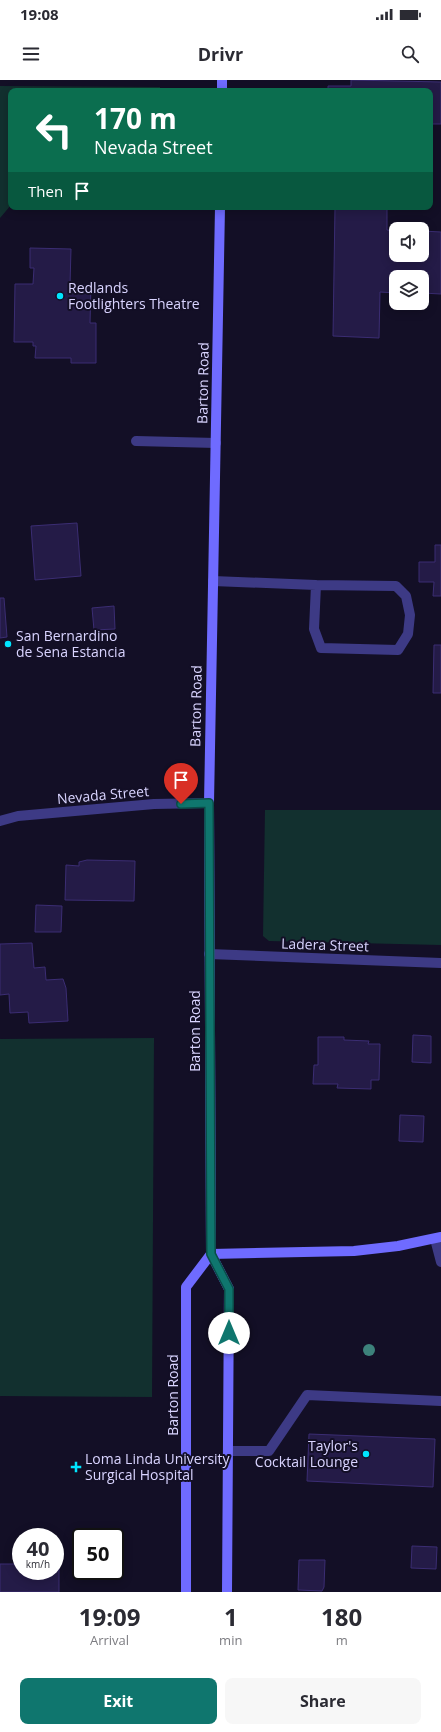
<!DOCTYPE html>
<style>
:root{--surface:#fff;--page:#f7f7f7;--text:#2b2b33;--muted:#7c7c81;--accent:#0f766e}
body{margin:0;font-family:"Open Sans",sans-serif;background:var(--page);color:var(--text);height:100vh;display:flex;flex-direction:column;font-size:15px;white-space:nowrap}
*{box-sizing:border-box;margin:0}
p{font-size:13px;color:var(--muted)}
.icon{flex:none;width:22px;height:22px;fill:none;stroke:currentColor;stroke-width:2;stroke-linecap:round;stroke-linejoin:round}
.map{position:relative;height:1512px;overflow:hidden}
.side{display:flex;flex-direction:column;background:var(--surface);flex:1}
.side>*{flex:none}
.top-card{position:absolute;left:8px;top:8px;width:425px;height:122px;border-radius:8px;box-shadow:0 2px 10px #0003;background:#0b6e4f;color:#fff;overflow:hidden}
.fabs{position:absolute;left:389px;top:142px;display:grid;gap:8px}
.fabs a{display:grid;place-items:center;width:40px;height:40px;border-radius:8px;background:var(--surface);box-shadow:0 2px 10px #0003;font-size:20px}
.speed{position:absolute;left:12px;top:1448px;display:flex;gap:8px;font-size:20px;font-weight:700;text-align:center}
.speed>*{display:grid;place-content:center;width:52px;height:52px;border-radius:50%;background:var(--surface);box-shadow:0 2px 10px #0003;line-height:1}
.speed small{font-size:10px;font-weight:400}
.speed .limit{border:2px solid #111;border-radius:6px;background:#fff;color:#111}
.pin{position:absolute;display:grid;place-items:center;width:34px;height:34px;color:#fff;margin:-41px -17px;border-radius:50% 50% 50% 0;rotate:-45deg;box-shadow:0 0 4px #0007}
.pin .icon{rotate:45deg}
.me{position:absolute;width:44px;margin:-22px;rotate:0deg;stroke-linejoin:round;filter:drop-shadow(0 0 3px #0008)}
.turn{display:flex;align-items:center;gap:14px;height:84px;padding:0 20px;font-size:18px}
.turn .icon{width:52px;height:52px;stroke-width:2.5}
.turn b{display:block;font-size:28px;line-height:34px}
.then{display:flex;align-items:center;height:38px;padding:0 20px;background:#0003;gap:8px;font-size:15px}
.eta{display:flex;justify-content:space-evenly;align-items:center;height:68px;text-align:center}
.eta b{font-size:24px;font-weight:700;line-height:28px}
.button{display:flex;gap:8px;margin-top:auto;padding:8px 20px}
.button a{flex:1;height:46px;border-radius:8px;background:var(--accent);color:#fff;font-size:16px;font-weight:700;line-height:46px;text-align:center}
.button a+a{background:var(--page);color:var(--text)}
.status{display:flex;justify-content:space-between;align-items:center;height:28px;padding:0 20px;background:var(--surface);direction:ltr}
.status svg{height:11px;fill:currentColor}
header{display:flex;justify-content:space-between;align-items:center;height:52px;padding:0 20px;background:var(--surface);font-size:18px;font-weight:700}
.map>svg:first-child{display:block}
.green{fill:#12302f}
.building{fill:#241b47;stroke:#3b2d73}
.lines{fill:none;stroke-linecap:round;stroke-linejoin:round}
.lane{stroke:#3d3a85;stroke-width:10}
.street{stroke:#3d3a85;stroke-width:10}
.secondary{stroke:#6f6bff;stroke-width:10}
.tree{fill:#3d827b}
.route-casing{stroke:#0a4d48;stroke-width:10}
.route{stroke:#0f766e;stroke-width:7}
.poi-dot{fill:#00e5ff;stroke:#130f26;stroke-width:1.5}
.labels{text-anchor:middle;stroke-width:4;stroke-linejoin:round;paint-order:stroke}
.poi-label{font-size:14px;fill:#d9d4ff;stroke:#130f26;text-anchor:start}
.street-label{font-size:14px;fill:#d9d4ff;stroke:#130f26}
</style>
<div class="status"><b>19:08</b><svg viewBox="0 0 49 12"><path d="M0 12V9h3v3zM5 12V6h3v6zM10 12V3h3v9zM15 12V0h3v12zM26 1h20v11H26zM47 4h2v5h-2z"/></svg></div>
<header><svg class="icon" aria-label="menu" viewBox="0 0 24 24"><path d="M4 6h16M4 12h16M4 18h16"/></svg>Drivr<svg class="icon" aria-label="search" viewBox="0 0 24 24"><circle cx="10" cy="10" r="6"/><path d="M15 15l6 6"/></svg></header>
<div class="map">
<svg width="441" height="1512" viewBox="0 0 441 1512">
<rect width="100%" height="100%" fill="#130f26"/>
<g class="green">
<path d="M0,6L160,7V11H11V125L0,138Z"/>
<path d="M265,730H441V865L269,861L263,856Z"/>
<path d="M154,958L152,1317L0,1316V959Z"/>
</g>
<g class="building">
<path d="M351,0L441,2V44H430V11H328V6H351Z"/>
<path d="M335,127H387V150L396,151V175H422V151L441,152V214L422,213V197H396V213L380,212L379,258L333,256Z"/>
<path d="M30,168L71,169L70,205H91L90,243H96V283H71V278H35L36,266H33V262H14L15,204H33L34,188H30Z"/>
<path d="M77,443L81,496L35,500L31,446Z"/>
<path d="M435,465H441V516H433L434,502H419V482H435Z"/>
<path d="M0,518H4L7,557L0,558Z"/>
<path d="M114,526L115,549L94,550L92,528Z"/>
<path d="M434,565H441V613H433Z"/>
<path d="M87,780L135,781L134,821L65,820L66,785L79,786V782Z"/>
<path d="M36,825L62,826L61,852H35Z"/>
<path d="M32,863L34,888L45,887L46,900L63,899L66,908L68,941L29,943L28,932L10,933L9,914L0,915V864Z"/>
<path d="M413,955L431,956V983L412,982Z"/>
<path d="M318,957H344V960L369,961L368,964H380L379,1000H371V1009L337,1008L338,1004H313L314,985H318Z"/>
<path d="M400,1035L424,1036L423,1062L399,1061Z"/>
<path d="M309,1354L435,1359L433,1407L307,1401Z"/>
<path d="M412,1466L437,1467L436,1489L411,1488Z"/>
<path d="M299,1480H325L324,1507L322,1511L298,1510Z"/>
<path d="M0,1484H21V1491H55V1484H59V1512H0Z"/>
</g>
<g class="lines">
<g class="lane">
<path d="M136,361L216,363"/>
<path d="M213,501L316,505L396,506L406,516L410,535L408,554L398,570L321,568L314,549L316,505"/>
<path d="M435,1159L441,1182"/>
<path d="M228,1371H269L307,1315L441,1321"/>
</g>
<g class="street">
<path d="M0,741L18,736L154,724L209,723"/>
<path d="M209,874L441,883"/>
</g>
<g class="secondary">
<path d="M222,11V0"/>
<path d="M220,127L209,723L211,1174L229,1209L227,1512"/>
<path d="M211,1174L354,1171L398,1166L441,1157"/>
<path d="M186,1512V1207L211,1174"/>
</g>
</g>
<circle class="tree" cx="369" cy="1270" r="6"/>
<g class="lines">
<g class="route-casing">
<path id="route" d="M181,724L209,723L211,1174L229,1209V1253"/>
</g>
<use href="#route" class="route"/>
</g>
<g class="poi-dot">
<circle cx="60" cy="216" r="4"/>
<circle cx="8" cy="564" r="4"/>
<circle cx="366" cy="1374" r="4"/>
<path d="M74 1381h4v4h4v4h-4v4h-4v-4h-4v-4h4z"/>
</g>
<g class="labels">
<g class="poi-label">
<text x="68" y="213">Redlands<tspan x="68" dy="16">Footlighters Theatre</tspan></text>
<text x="16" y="561">San Bernardino<tspan x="16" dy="16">de Sena Estancia</tspan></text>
<text x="358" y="1371" text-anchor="end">Taylor's<tspan x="358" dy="16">Cocktail Lounge</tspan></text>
<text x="85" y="1384">Loma Linda University<tspan x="85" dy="16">Surgical Hospital</tspan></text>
</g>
<g class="street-label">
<text transform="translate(203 303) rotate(-89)" y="5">Barton Road</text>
<text transform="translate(196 626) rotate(-89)" y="5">Barton Road</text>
<text transform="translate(103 715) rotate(-5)" y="5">Nevada Street</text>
<text transform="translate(325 865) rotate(2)" y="5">Ladera Street</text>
<text transform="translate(195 951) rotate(-90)" y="5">Barton Road</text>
<text transform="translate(173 1315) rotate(-90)" y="5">Barton Road</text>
</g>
</g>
</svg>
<div class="fabs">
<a><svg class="icon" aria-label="sound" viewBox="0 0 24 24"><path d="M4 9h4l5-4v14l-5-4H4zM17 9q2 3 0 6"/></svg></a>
<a><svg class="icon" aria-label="layers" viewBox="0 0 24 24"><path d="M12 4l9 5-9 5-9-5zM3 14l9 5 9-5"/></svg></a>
</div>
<div class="speed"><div>40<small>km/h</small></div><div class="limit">50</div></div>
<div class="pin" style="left:181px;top:724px;background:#d93025"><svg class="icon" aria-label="arrive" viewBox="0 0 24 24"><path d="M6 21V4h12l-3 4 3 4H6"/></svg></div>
<svg class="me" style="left:229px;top:1253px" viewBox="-20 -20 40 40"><circle r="19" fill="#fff"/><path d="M0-13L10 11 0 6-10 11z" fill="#0f766e"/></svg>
<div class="top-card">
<div class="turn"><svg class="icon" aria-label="left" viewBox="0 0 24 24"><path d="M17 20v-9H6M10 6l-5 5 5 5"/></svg><div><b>170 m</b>Nevada Street</div></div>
<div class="then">Then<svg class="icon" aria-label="arrive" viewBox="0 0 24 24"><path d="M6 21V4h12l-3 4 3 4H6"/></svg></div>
</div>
</div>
<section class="side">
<div class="eta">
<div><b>19:09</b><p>Arrival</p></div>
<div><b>1</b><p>min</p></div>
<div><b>180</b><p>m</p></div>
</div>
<div class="button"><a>Exit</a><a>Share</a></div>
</section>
